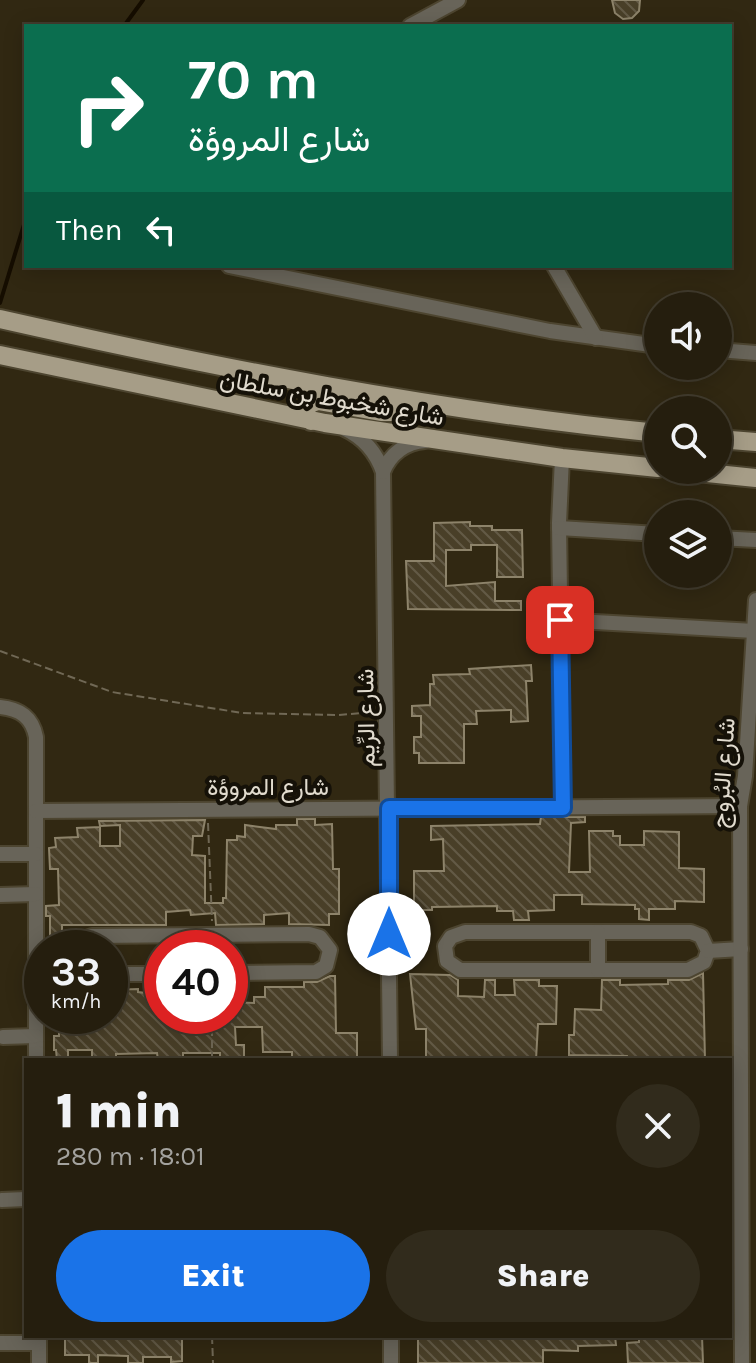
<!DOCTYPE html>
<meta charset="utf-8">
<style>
:root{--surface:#251e0e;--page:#312b1c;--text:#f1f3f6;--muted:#a3a29e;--line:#423c2e;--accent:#1a73e8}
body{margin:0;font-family:Karla,Vazirmatn,sans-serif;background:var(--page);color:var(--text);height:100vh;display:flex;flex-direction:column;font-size:30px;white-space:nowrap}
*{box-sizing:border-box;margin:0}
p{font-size:26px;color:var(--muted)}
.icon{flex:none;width:44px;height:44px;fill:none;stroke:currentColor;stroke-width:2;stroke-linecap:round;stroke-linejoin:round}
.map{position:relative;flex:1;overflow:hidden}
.panel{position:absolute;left:24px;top:1058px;width:708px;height:280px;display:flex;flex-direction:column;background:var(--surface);border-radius:0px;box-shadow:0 4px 20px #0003,0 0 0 2px var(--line)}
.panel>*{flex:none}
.hud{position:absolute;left:24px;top:24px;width:708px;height:244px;border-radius:0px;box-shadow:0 4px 20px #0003,0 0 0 2px var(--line);background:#0b6e4f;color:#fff;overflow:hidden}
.controls{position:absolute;left:644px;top:292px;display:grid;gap:16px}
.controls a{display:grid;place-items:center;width:88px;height:88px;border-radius:50%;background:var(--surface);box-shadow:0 4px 20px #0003,0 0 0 2px var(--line);font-size:40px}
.speed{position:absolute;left:24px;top:930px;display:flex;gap:16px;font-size:40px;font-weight:700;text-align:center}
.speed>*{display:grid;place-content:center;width:104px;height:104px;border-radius:50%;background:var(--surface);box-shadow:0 4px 20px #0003,0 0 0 2px var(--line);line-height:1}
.speed small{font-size:20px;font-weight:400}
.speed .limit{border:12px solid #d22;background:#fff;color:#111}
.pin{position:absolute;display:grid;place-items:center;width:68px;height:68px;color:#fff;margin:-34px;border-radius:16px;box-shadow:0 4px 12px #0006}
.me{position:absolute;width:88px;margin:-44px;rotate:0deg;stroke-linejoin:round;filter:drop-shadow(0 0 6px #0008)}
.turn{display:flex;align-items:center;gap:28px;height:168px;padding:0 32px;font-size:36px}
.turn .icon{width:104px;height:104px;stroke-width:2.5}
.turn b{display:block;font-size:56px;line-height:68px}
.then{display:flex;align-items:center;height:76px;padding:0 32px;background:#0003;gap:16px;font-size:30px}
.round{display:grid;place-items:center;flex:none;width:84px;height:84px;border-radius:42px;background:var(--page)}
.headline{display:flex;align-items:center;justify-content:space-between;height:136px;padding:0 32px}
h1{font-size:48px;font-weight:800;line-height:60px}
.action{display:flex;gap:16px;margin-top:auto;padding:16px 32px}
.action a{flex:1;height:92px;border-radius:48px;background:var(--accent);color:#fff;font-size:32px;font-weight:800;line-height:92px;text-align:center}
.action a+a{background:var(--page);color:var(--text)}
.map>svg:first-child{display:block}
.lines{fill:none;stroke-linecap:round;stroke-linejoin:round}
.stream{stroke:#150d00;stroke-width:4}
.building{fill:url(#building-back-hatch);stroke:#8d836a;stroke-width:2}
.minor-casing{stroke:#4d4530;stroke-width:18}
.major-casing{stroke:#4d4530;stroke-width:22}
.path{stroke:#706855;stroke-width:2;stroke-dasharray:8 4;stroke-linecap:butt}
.minor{stroke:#686459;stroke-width:14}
.major{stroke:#a69d87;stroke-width:18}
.route-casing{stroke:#114b97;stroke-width:20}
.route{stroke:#1a73e8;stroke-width:14}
.labels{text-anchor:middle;stroke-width:8;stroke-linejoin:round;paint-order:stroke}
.street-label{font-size:24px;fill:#e1dbce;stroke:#151108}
</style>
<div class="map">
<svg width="756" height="1363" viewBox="0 0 756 1363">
<defs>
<pattern id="building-back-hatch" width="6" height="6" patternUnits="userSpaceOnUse" patternTransform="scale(2)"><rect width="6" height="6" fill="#493f28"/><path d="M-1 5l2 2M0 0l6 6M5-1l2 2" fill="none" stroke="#635a46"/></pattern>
</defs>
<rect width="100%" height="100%" fill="#312812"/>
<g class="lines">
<g class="stream">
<path d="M124,26L143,0"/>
<path d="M0,303L26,218"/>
</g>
</g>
<g class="building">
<path d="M612,0H640L639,11L632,18L623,19L615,13Z"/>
<path d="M470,522V526H492V530H522L523,577H497V545H471V550H446V586L495,582V601H521V610L408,609L406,561H434V523Z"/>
<path d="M531,665L532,681H526L528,721L511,722V710L476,711L477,724H464V763H419V753H414V737H421V716H412V706L430,705V684H434L433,675L470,674L469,669Z"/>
<path d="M541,817H585V822L571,823L569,872H590L589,831H613V836H620V845H644V831L679,832V868L704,869V902L675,901V909H649V920L639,919V909H635V905L582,904V895H554V910L528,911L529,920H514L513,911H497V906L432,907V910H414V871H444L443,839L431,840V826L540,824Z"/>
<path d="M297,819H315V825L332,824L333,869H339V914H329V925L289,924V913L264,915V924L216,925L215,913L191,915L190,910L166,912V925H62V935H50V916H46V906L59,905L58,869H50L49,848L56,847L55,838L78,837L77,828L100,827V846H120V825L100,826L99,821L205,820L202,836H193L192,855L205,856V903H223V898H226L227,840H237V836L245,837V825L276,829V825H297Z"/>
<path d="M703,973L705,1060H628L627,1056L569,1055V1035H574L575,1009L601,1010L602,980H620V985L668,984V980H689Z"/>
<path d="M410,974L450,975L458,980V996L484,997L485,980H495V995H515L514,980H539V986H557L556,1024H538L536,1060H426V1029H416Z"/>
<path d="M330,976H335L336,1033H357V1060H299V1057H292V1052H263L262,1027H235L236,1045H244V1060H220V1053H183V1060H158L157,1053L116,1054V1060H92V1050H68V1060H57L56,1050H54V1036H59V1016H74V1025L94,1024L93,1016H110V990L138,989V992L162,995V1016H230V1002L254,1003V997H265V987H304V982H317Z"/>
<path d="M65,1336H182V1361L171,1362V1357H143V1363H128V1356L98,1355V1363H89V1355H65Z"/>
<path d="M418,1336H556V1338L615,1336L616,1345L578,1346V1351L543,1350V1363H418Z"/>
<path d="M639,1336H702L703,1363H628L627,1343L639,1342Z"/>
</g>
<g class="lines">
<g class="minor-casing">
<g id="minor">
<path d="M410,26L458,0"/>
<path d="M229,266L550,331L658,346"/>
<path d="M554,266L596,338"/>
<path d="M718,350L756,353"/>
<path d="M345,429C364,438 376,452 383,472L390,1060"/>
<path d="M562,458L559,523L563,808"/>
<path d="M383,472C390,454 406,442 425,441"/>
<path d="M559,528L658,534"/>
<path d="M718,538L756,540"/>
<path d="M560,620L754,631"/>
<path d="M0,707C20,709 32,717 36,737V1060"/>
<path d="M36,811L740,806"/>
<path d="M0,854H36"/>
<path d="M0,895L36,894"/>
<path d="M465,932H691L701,936L708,951L704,962L688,970H460L447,961L445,946L451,937Z"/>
<path d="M74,948L80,940L92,936L309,934L320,937L330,950L326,966L316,972L230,973"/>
<path d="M708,951L741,949"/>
<path d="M598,970V932"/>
<path d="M110,974H162"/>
<path d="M3,1037L36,1036"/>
<path d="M2,1200L26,1199"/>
<path d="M39,1336V1363"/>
<path d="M391,1336V1363"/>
<path d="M0,1343H39"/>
<path d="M742,1363L740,806L745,776L756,600"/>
</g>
</g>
<g class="major-casing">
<g id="major">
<path d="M0,319C217,368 436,411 658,433"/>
<path d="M0,355L325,423L562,458L658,468"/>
<path d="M311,421L307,417L306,408L309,404L318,401L381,412H429"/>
<path d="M718,439L756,442"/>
<path d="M678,470L756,478"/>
</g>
</g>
<g class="path">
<path d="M0,651L112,692L242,713L339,715L374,712"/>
<path d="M208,823L212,921"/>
<path d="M212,1060V1016"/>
<path d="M212,1336L213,1363"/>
</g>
<use href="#minor" class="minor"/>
<use href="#major" class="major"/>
</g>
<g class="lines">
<g class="route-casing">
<path id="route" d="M389,934V808H563L560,620"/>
</g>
<use href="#route" class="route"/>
</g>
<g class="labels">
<g class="street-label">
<text transform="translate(332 398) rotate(10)" y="8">شارع شخبوط بن سلطان</text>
<text transform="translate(366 718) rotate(-91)" y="8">شارع الرِّيم</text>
<text transform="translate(723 773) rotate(-86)" y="8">شارع البُروج</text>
<text x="268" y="795">شارع المروؤة</text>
</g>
</g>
</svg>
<div class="controls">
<a><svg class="icon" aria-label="sound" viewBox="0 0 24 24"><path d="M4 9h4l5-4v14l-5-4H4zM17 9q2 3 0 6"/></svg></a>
<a><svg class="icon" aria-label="search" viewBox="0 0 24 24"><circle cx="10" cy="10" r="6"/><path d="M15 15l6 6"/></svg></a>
<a><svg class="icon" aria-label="layers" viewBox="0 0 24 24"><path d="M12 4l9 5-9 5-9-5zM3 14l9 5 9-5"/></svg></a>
</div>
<div class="speed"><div>33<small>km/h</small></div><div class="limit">40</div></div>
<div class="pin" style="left:560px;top:620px;background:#d93025"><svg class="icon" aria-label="arrive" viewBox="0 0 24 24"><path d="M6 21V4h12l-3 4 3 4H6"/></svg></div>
<svg class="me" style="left:389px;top:934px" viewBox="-20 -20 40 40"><circle r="19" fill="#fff"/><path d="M0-13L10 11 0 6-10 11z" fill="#1a73e8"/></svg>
<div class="hud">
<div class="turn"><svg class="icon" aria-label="right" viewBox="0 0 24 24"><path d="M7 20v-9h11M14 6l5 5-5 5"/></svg><div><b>70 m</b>شارع المروؤة</div></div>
<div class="then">Then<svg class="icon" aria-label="left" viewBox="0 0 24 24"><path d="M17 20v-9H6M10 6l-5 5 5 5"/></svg></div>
</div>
<section class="panel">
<div class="headline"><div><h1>1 min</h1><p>280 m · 18:01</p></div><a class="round"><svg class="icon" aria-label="close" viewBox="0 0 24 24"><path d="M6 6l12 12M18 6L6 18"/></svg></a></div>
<div class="action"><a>Exit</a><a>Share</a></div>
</section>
</div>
